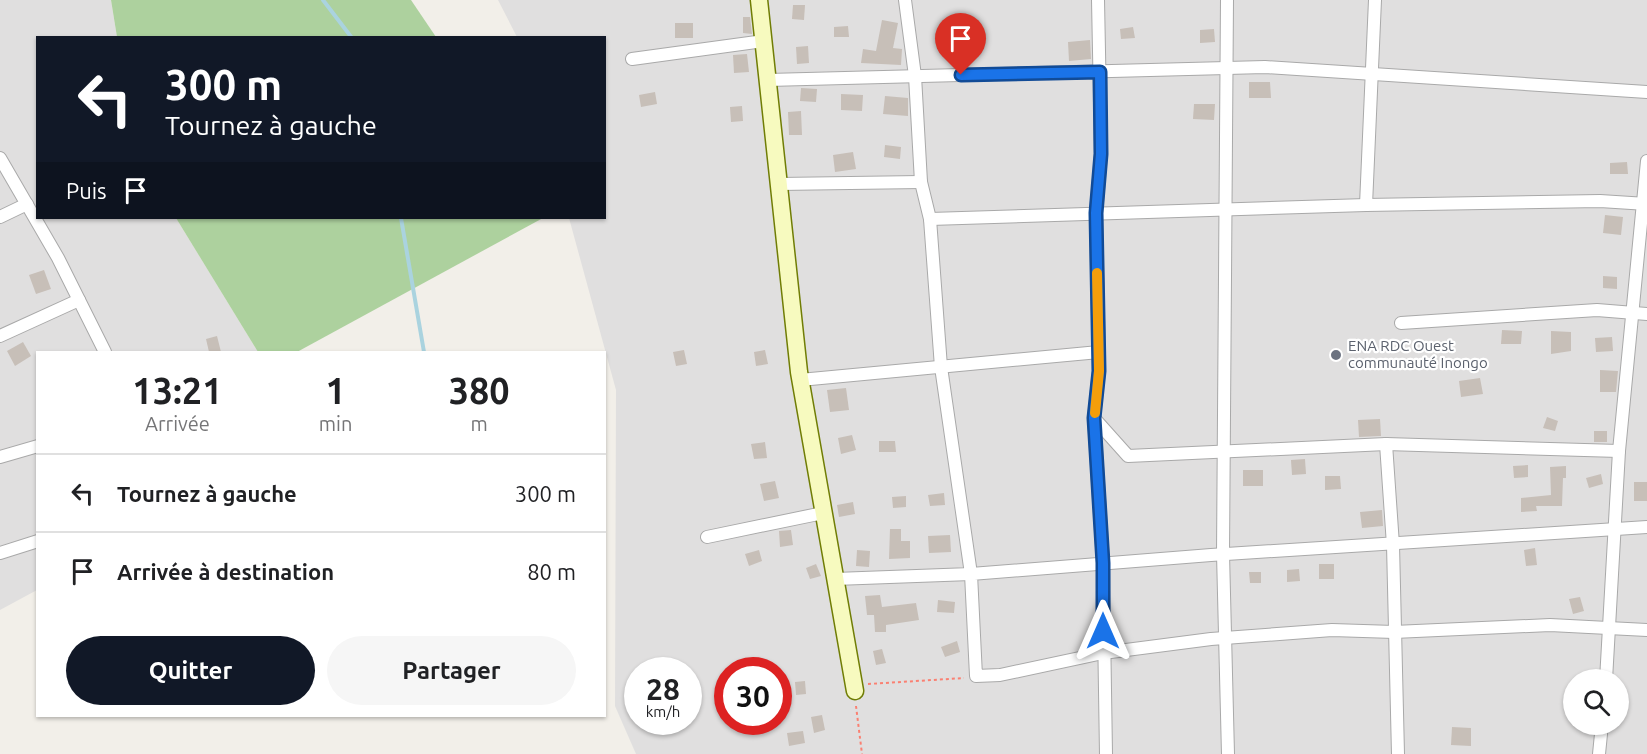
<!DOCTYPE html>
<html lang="fr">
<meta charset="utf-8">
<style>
:root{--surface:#fff;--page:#f6f6f6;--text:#202124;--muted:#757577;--line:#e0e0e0;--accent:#111827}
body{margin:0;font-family:Ubuntu,sans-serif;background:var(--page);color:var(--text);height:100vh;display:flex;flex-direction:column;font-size:22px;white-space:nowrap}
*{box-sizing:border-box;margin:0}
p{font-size:20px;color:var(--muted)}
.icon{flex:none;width:33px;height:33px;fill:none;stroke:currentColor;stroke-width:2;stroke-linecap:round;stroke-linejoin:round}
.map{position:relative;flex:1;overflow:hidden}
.panel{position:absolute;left:36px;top:351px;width:570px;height:366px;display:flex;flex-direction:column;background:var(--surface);border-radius:0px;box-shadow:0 2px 4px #0004}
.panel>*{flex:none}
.guide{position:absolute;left:36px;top:36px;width:570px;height:183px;border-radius:0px;box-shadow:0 2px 4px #0004;background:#111827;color:#fff;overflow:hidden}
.fabs{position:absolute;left:1563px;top:669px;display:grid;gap:12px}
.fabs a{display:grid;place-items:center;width:66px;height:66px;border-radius:50%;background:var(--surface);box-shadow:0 2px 4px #0004;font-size:30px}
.speed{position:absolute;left:624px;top:657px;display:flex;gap:12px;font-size:30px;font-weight:700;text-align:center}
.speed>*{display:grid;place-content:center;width:78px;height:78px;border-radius:50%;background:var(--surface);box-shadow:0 2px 4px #0004;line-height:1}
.speed small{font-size:15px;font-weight:400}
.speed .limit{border:9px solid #d22;background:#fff;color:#111}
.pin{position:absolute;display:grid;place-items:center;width:51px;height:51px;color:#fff;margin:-62px -26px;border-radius:50% 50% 50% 0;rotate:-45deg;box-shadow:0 0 6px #0007}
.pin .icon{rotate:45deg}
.me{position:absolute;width:66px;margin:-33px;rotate:0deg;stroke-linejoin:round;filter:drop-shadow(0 0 4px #0008)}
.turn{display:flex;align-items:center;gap:21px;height:126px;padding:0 30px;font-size:27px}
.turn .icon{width:78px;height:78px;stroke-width:2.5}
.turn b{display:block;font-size:42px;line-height:51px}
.then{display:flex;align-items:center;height:57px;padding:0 30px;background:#0003;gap:12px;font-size:22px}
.eta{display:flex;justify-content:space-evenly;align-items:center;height:102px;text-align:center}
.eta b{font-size:36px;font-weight:600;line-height:42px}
.action{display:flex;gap:12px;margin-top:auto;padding:12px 30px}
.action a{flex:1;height:69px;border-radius:36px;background:var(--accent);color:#fff;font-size:24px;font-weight:600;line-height:69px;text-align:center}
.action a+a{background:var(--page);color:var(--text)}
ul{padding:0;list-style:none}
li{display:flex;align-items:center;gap:18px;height:78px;padding:0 30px;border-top:2px solid var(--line)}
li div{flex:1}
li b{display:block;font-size:22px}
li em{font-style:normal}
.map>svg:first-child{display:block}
.residential{fill:#e0dfdf;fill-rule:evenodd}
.forest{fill:#add19e}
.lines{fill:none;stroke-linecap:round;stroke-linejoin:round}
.stream{stroke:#aad3df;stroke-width:4}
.building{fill:#c7bfb8}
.street-casing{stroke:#a9a9a9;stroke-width:14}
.secondary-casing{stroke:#707d05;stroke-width:19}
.path{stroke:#fa8072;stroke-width:2;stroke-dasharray:3 3;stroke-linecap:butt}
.street{stroke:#fff;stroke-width:12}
.secondary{stroke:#f7fabf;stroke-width:16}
.route-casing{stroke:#114b97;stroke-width:15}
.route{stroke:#1a73e8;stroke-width:10}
.slow{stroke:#f59e0b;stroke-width:10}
.worship-dot{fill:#6b7280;stroke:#fff;stroke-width:2}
.labels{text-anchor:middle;stroke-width:4.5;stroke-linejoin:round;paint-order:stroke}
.worship-label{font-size:15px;fill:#5b616d;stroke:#fff;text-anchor:start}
</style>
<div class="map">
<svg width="1647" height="754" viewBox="0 0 1647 754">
<rect width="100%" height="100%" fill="#f2efe9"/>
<g class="residential">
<path d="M0,0H111L117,37L38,38V218H176L258,352H38L37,590L0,610Z"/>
<path d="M498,0H1647V754H636L615,706L616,390L569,218H604V38L517,37ZM638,670H688V722H638ZM728,670H778V722H728ZM1574,680H1618V724H1574Z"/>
</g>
<g class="forest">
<path d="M111,0H411L436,37H117Z"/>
<path d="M176,218H543L297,352H258Z"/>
</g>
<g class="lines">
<g class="stream">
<path d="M323,0L352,38"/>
<path d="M401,218L424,352"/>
</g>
</g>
<g class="building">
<path d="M793,5H805L804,20L792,19Z"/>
<path d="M743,17H750L752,34L743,33Z"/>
<path d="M882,20L898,23L893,48L902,49L901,65L861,63L863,49L876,51Z"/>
<rect x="675" y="23" width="18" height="15"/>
<path d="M848,26L849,37H834V27Z"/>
<path d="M1133,27L1135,38L1121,39L1120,29Z"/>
<path d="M1214,29L1215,42L1200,43V30Z"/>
<path d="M1090,40L1091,59L1069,61L1068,42Z"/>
<path d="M808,46L809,63L797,64L796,47Z"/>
<path d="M747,54L749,72L734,73L733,55Z"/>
<path d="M1249,82H1270L1271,98H1249Z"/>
<path d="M801,88L817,89L816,102L800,101Z"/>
<path d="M655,92L657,104L641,107L639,95Z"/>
<path d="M841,94L863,95L862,111L841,110Z"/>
<path d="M885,96L908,98V116L883,114Z"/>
<path d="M1194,104H1215L1214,120L1193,119Z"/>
<path d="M742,106L743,121L731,122L730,107Z"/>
<path d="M801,111L802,135H789L788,112Z"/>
<path d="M885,145L901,147L900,159L884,157Z"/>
<path d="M853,152L856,169L835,172L833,155Z"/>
<path d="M1627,162L1628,174H1610V163Z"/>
<path d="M1605,215L1623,217L1621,235L1603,233Z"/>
<path d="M44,270L51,289L36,294L29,275Z"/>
<path d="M1603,276L1617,277V289L1603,288Z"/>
<path d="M1502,330L1522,331L1521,344H1501Z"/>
<path d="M1551,331L1571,332V351L1551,354Z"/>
<path d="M217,336L221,352H209L206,339Z"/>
<path d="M1612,337L1613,351L1596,352L1595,338Z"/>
<path d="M23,342L31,356L15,366L7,351Z"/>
<path d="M684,350L687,364L676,366L673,352Z"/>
<path d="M765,350L768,364L756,366L754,352Z"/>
<path d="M1600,370L1618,371L1616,392H1600Z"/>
<path d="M1480,378L1483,394L1461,397L1459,381Z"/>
<path d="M846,388L849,410L830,412L827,390Z"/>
<path d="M1547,417L1558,421L1555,431L1543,428Z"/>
<path d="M1380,419L1381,436L1359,437L1358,420Z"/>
<rect x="1594" y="431" width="13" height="11"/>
<path d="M852,435L856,450L841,454L838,438Z"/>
<path d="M879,441H895L896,452H879Z"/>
<path d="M765,442L767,458L754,459L751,444Z"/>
<path d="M1305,459L1306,474L1292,475L1291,460Z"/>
<path d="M1528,465V477L1514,478L1513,466Z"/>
<path d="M1566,466V478H1563L1562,506H1536L1537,511L1521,512V498L1551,495L1550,467Z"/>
<rect x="1243" y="470" width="20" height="16"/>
<path d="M1601,474L1603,484L1589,488L1586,478Z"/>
<path d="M1325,476H1340L1341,489L1325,490Z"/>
<path d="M775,481L779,498L764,501L760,484Z"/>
<rect x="1634" y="482" width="13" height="19"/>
<path d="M944,493L945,505L930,506L928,495Z"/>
<path d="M906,496V507L893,508L892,497Z"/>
<path d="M853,502L855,514L839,517L837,505Z"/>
<path d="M1382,510L1383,526L1362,528L1360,512Z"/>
<path d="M890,529H901V541H910V558L889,559Z"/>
<path d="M791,530L793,545L780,547L779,531Z"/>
<path d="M950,535L951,552L929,553L928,536Z"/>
<path d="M1535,548L1537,565L1526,566L1524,550Z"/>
<path d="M759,550L762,561L749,566L745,554Z"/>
<path d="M857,550L870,551L869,567L856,566Z"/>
<path d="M816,564L821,576L810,579L806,568Z"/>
<rect x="1319" y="564" width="15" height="15"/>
<path d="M1299,569L1300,581L1287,582V570Z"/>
<path d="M1249,572H1261V583H1250Z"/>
<path d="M880,595L882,607L916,603L919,620L886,625V632H875L874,615H867L865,596Z"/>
<path d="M1580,597L1584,611L1573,614L1569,599Z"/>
<path d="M938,600L955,602L954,613L937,612Z"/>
<path d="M957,641L960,652L945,657L941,647Z"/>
<path d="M882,649L886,663L876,665L873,651Z"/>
<path d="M805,681L806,694L796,695L795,682Z"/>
<path d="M822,715L825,730L814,733L811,717Z"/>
<path d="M1452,727L1471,728V746L1451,745Z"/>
<path d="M803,731L805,743L789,746L787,733Z"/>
</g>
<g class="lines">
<g class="street-casing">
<g id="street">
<path d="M1098,0L1101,154L1096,213L1099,371L1094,418L1103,563L1106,754"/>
<path d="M1227,0L1223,554L1228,754"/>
<path d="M632,59L764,41"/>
<path d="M768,80L1265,67L1647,92"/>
<path d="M0,158L58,258L105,352"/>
<path d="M779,184L921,182"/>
<path d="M1366,205L1375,0"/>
<path d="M0,217L27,204"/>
<path d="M930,219L1366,205L1600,201L1647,204"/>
<path d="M1401,323L1597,310L1647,314"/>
<path d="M0,336L79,300"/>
<path d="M800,380L1099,352"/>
<path d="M1094,418L1128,456L1386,444L1619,451"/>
<path d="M1386,444L1393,545L1398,754"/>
<path d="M0,457L38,446"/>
<path d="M1647,527L1211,555L971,574L976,676L1000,675L1103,653L1211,639L1332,630L1394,632L1550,625L1647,630"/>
<path d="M707,537L823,513"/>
<path d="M0,553L38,541"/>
<path d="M835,579L971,574L941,367L930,219L921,182L915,76L905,0"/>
<path d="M1606,680L1619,451L1647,161"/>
<path d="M1599,754L1602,724"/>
</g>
</g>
<g class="secondary-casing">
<path id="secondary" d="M759,0L799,372L855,691"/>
</g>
<g class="path">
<path d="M868,684L964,678"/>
<path d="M856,706L862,754"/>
</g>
<use href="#street" class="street"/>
<use href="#secondary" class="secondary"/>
</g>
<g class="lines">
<g class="route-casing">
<path id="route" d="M961,75L1100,72L1101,154L1096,213L1099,371L1094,418L1103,563V631"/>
</g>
<use href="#route" class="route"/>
<path class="slow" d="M1095,413L1099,371L1097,273"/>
</g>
<circle class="worship-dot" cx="1336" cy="355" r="6"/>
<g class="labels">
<g class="worship-label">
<text x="1348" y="351">ENA RDC Ouest<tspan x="1348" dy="17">communauté Inongo</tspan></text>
</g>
</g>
</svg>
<div class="fabs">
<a><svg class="icon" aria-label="search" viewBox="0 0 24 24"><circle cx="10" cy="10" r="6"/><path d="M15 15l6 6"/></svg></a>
</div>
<div class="speed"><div>28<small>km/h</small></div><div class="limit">30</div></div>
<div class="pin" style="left:961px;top:75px;background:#d93025"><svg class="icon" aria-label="arrive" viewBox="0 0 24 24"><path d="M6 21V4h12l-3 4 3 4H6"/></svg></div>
<svg class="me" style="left:1103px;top:631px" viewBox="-20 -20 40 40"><path d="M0-17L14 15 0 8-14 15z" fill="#1a73e8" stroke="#fff" stroke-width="4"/></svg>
<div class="guide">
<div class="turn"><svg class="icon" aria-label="left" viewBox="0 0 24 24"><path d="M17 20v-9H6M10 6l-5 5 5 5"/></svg><div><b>300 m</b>Tournez à gauche</div></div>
<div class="then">Puis<svg class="icon" aria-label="arrive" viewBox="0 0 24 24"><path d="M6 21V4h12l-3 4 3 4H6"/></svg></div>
</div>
<section class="panel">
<div class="eta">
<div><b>13:21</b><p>Arrivée</p></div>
<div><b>1</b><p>min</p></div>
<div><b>380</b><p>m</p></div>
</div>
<ul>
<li><svg class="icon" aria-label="left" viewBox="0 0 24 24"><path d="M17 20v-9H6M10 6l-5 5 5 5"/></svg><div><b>Tournez à gauche</b></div><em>300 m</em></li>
<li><svg class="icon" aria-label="arrive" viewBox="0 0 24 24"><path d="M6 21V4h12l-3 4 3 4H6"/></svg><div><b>Arrivée à destination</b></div><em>80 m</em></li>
</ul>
<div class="action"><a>Quitter</a><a>Partager</a></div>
</section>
</div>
